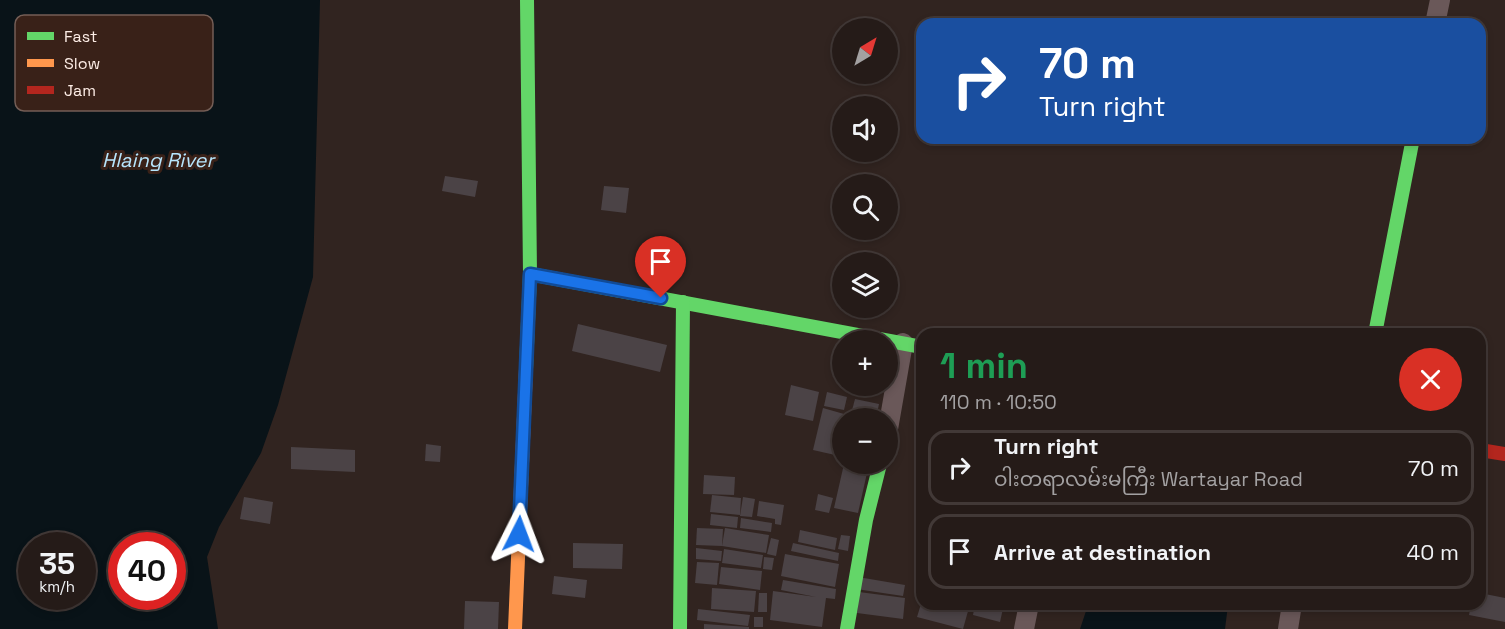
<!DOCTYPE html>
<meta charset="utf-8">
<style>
:root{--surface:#251b18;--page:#312825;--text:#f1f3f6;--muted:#a3a1a2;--line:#423937}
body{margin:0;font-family:"Space Grotesk","Noto Sans Myanmar",sans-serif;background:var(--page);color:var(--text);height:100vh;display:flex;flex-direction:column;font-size:22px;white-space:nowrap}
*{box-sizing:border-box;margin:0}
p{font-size:20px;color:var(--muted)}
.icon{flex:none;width:33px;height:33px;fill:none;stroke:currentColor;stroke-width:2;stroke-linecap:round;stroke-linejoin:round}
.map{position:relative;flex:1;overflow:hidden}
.sheet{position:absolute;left:916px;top:328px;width:570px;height:282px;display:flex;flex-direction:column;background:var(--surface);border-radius:18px;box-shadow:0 3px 9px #0003,0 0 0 2px var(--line)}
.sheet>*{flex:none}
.hud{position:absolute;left:916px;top:18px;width:570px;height:126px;border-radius:18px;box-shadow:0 3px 9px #0003,0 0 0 2px var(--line);background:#1a4fa0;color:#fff;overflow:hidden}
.needle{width:39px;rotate:38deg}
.tools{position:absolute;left:832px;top:18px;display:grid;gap:12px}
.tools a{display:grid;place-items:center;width:66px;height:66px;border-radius:50%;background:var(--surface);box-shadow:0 3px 9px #0003,0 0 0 2px var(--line);font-size:30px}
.speed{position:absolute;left:18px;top:532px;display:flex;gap:12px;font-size:30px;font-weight:700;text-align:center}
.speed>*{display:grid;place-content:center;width:78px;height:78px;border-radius:50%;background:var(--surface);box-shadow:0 3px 9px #0003,0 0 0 2px var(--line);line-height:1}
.speed small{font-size:15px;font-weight:400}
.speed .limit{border:9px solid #d22;background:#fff;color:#111}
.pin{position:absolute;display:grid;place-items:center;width:51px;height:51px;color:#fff;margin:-62px -26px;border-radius:50% 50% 50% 0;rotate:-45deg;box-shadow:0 0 6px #0007}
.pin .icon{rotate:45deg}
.me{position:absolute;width:66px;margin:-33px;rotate:3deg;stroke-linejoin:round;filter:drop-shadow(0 0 4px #0008)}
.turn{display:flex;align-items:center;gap:21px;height:126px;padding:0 24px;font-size:27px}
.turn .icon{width:78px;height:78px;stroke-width:2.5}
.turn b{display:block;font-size:42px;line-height:51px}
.round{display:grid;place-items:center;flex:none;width:63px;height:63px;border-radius:32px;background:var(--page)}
.head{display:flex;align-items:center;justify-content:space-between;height:102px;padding:0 24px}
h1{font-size:36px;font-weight:600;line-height:45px;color:#1e9e55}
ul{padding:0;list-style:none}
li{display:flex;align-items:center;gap:18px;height:75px;margin:0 12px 9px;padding:0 12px;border:3px solid var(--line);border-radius:18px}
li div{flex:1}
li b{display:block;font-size:22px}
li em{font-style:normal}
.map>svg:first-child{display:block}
.water{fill:#091318;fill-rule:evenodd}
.building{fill:#4b4346}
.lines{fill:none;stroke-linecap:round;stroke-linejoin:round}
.street{stroke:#6a5859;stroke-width:20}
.fast{stroke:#63d668;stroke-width:14}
.slow{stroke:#ff974d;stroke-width:14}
.jam{stroke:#b3261e;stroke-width:14}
.route-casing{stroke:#114b97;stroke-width:15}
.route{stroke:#1a73e8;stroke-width:10}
.labels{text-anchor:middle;stroke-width:6;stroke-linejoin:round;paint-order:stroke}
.water-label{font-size:20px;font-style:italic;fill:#b7e5fc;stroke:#392118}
.key{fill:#392118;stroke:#745e56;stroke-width:1.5}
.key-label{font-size:16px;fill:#fdede6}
</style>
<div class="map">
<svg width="1505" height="629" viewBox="0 0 1505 629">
<rect width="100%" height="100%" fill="#312420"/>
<g class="water">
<path d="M0,0H320L313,277L278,405L261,453L219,527L207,557L218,629H0ZM32,546H82V597H32ZM122,546H172V597H122Z"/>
<path d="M1088,605V604L1228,605L1225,629H1080Z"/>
</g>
<g class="building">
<path d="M445,176L478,181L475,197L442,191Z"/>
<path d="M604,186L629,188L626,213L601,210Z"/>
<path d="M578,324L667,345L660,372L572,351Z"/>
<path d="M791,385L819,392L813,421L785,415Z"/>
<path d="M827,392L847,397L844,410L824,406Z"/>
<path d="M855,399L879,404L876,418H850Z"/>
<path d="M823,408L844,414L835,455L813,450Z"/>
<path d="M426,444L441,446L440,462L425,461Z"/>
<path d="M291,447L355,450V472L291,469Z"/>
<path d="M844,464H869L858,513L834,508Z"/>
<path d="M704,475L735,477L734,495L703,494Z"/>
<path d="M818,494L833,498L829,513L815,510Z"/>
<path d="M712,495L741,498L740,515L710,512Z"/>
<path d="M244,497L273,502L270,524L240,519Z"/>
<path d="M743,497L755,499L752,517L740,516Z"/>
<path d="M759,501L784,505L781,525L775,524V519L757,516Z"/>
<path d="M711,514L738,517L737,528L710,525Z"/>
<path d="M741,518L772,523L771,532L740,528Z"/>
<path d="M697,528L723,529L722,546L696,545Z"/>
<path d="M725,528L769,535L766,553L722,546Z"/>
<path d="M800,530L837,538L835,550L798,542Z"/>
<path d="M841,535L850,536L848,551L838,549Z"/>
<path d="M771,538L779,540L776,556L767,554Z"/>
<path d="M573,543L623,544L622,569L573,568Z"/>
<path d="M793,543L839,553L838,561L791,551Z"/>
<path d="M696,548L722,551L721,561L696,559Z"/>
<path d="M724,549L763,555L761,568L722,563Z"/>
<path d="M785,554L839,564L835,587L781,576Z"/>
<path d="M764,557L774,558L772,570L763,569Z"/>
<path d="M697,562L719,563L717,585L695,583Z"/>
<path d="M721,567L762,571L760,590L719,584Z"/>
<path d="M554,576L587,580L585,598L552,594Z"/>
<path d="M858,577L905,585L903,596L856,589Z"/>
<path d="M783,580L836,589L835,599L826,598L822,627L770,620L773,591L816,597L781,590Z"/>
<path d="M712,588L756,591L754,612L711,609Z"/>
<path d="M859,592L905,598L903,619L857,613Z"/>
<path d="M759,593H767V612H758Z"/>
<path d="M1480,593L1505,598V622L1469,615L1471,604H1480Z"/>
<path d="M465,601L499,602L498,629H464Z"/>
<path d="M921,604H970L963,629L917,617Z"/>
<path d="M975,604H1004L1000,622L973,615Z"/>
<path d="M698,609L750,615L748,626L697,620Z"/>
<rect x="754" y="617" width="9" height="10"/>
<path d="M704,624L749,627V629H704Z"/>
</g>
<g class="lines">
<g class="street">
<path d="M1435,24L1440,0"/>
<path d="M888,429L903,343"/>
<path d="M1024,629L1029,604"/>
<path d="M1288,629L1292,604"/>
</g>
<g class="fast">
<path d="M530,274L922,347"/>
<path d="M1375,334L1413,138"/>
<path d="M526,369L530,274L527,0"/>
<path d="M680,629L683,302"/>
<path d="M847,629L866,520L880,464"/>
</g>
<path class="slow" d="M515,629L526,369"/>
<path class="jam" d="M1480,450L1505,454"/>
</g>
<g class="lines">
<g class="route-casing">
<path id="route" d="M519,534L530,274L661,298"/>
</g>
<use href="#route" class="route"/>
</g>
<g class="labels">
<g class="water-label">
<text x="158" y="167">Hlaing River</text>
</g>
</g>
<rect x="15" y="15" width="198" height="96" rx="9" class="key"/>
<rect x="27" y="32" width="27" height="8" fill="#63d668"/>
<rect x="27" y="59" width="27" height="8" fill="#ff974d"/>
<rect x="27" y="86" width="27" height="8" fill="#b3261e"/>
<g class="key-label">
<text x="64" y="42">Fast</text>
<text x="64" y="69">Slow</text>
<text x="64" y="96">Jam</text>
</g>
</svg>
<div class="tools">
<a><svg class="needle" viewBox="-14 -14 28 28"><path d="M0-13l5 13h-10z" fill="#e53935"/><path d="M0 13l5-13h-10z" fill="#a3a1a2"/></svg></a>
<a><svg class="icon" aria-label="sound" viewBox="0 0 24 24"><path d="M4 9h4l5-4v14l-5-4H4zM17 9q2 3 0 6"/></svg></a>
<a><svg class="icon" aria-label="search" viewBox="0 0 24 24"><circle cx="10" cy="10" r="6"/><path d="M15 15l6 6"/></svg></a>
<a><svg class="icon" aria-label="layers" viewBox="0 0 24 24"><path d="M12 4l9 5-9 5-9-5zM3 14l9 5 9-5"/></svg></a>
<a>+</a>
<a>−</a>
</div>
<div class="speed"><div>35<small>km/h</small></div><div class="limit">40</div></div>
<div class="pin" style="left:661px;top:298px;background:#d93025"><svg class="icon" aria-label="arrive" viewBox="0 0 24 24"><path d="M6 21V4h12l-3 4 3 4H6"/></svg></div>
<svg class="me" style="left:519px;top:534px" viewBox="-20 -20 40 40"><path d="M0-17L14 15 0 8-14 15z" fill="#1a73e8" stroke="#fff" stroke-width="4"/></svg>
<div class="hud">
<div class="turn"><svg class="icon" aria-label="right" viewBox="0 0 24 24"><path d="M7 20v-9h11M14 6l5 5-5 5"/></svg><div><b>70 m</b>Turn right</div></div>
</div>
<section class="sheet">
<div class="head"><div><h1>1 min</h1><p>110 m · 10:50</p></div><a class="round" style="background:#d93025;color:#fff"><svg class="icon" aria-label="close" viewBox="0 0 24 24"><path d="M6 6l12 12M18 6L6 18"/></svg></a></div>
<ul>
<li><svg class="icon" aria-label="right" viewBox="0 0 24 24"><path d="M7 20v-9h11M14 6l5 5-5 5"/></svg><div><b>Turn right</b><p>ဝါးတရာလမ်းမကြီး Wartayar Road</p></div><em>70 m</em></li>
<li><svg class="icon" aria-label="arrive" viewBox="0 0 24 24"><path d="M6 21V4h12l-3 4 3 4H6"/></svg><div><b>Arrive at destination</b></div><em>40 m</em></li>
</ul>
</section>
</div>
